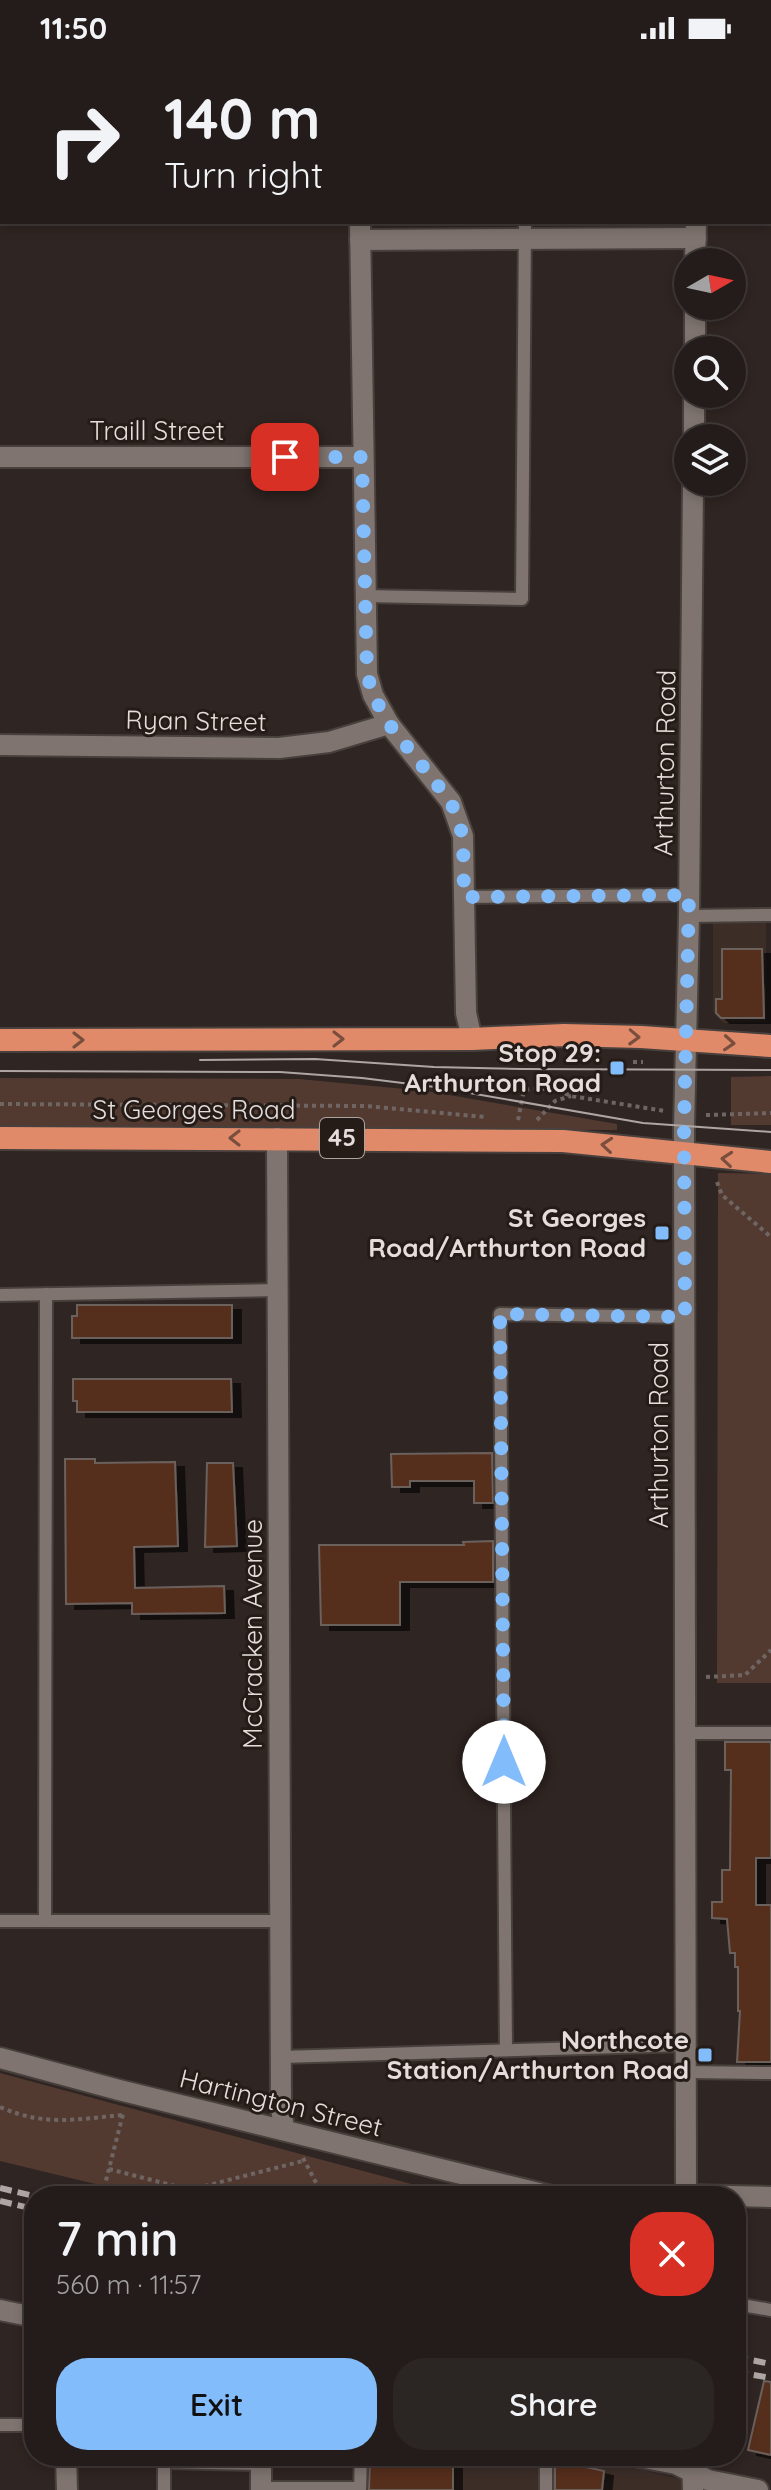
<!DOCTYPE html>
<meta charset="utf-8">
<style>
:root{--surface:#231c1a;--page:#2b2523;--text:#f1f3f6;--muted:#a3a1a2;--line:#403a39;--accent:#83bcfa}
body{margin:0;font-family:Quicksand,sans-serif;background:var(--page);color:var(--text);height:100vh;display:flex;flex-direction:column;font-size:30px;white-space:nowrap}
*{box-sizing:border-box;margin:0}
p{font-size:26px;color:var(--muted)}
.icon{flex:none;width:44px;height:44px;fill:none;stroke:currentColor;stroke-width:2;stroke-linecap:round;stroke-linejoin:round}
.map{position:relative;flex:1;overflow:hidden}
.panel{position:absolute;left:24px;top:2130px;width:722px;height:280px;display:flex;flex-direction:column;background:var(--surface);border-radius:32px;box-shadow:0 4px 12px #0003,0 0 0 2px var(--line)}
.panel>*{flex:none}
.guide{position:absolute;left:0px;top:0px;width:772px;height:168px;box-shadow:0 4px 12px #0003,0 0 0 2px var(--line);background:#231c1a;color:var(--text);overflow:hidden}
.needle{width:52px;rotate:81deg}
.controls{position:absolute;left:674px;top:192px;display:grid;gap:16px}
.controls a{display:grid;place-items:center;width:72px;height:72px;border-radius:50%;background:var(--surface);box-shadow:0 4px 12px #0003,0 0 0 2px var(--line);font-size:40px}
.pin{position:absolute;display:grid;place-items:center;width:68px;height:68px;color:#fff;margin:-34px;border-radius:16px;box-shadow:0 4px 12px #0006}
.me{position:absolute;width:88px;margin:-44px;rotate:0deg;stroke-linejoin:round;filter:drop-shadow(0 0 6px #0008)}
.turn{display:flex;align-items:center;gap:28px;height:168px;padding:0 32px;font-size:36px}
.turn .icon{width:104px;height:104px;stroke-width:2.5}
.turn b{display:block;font-size:56px;line-height:68px}
.round{display:grid;place-items:center;flex:none;width:84px;height:84px;border-radius:32px;background:var(--page)}
.head{display:flex;align-items:center;justify-content:space-between;height:136px;padding:0 32px}
h1{font-size:48px;font-weight:600;line-height:60px}
.action{display:flex;gap:16px;margin-top:auto;padding:16px 32px}
.action a{flex:1;height:92px;border-radius:32px;background:var(--accent);color:#111;font-size:32px;font-weight:600;line-height:92px;text-align:center}
.action a+a{background:var(--page);color:var(--text)}
.status{display:flex;justify-content:space-between;align-items:center;height:56px;padding:0 40px;background:var(--surface);direction:ltr}
.status svg{height:22px;fill:currentColor}
.map>svg:first-child{display:block}
.built{fill:#3c2d27}
.green{fill:#533a31}
.building{fill:#572e1f;stroke:#6b605c;stroke-width:2;filter:url(#shadow)}
.lines{fill:none;stroke-linecap:round;stroke-linejoin:round}
.service-casing{stroke:#48403d;stroke-width:16}
.minor-casing{stroke:#48403d;stroke-width:24}
.tertiary-casing{stroke:#48403d;stroke-width:24}
.trunk-casing{stroke:#48403d;stroke-width:26}
.path{stroke:#6f6664;stroke-width:4;stroke-dasharray:4 4;stroke-linecap:butt}
.service{stroke:#7f746f;stroke-width:12}
.minor{stroke:#7f746f;stroke-width:20}
.tertiary{stroke:#7f746f;stroke-width:20}
.trunk{stroke:#e08a6a;stroke-width:22}
.tram{stroke:#aea6a4;stroke-width:2}
.rail{stroke:#aea6a4;stroke-width:6;stroke-dasharray:12 6;stroke-linecap:butt}
.oneway{stroke:#794e3d}
.route{stroke:#83bcfa;stroke-width:14;stroke-dasharray:0 25.2}
.poi-dot{fill:#83bcfa;stroke:#251c18;stroke-width:3}
.labels{text-anchor:middle;stroke-width:6;stroke-linejoin:round;paint-order:stroke}
.shield{fill:#251c18;stroke:#aba3a0;stroke-width:2}
.shield-label{font-size:24px;font-weight:bold;fill:#e4dddb}
.street-label{font-size:26px;fill:#e4dddb;stroke:#251c18}
.poi-label{font-size:26px;font-weight:bold;fill:#e4dddb;stroke:#251c18;text-anchor:end}
</style>
<div class="status"><b>11:50</b><svg viewBox="0 0 49 12"><path d="M0 12V9h3v3zM5 12V6h3v6zM10 12V3h3v9zM15 12V0h3v12zM26 1h20v11H26zM47 4h2v5h-2z"/></svg></div>
<div class="map">
<svg width="771" height="2434" viewBox="0 0 771 2434">
<defs>
<filter id="shadow"><feDropShadow dx="9" dy="5" stdDeviation="0" flood-color="#0009"/></filter>
</defs>
<rect width="100%" height="100%" fill="#2f2522"/>
<g class="built">
<path d="M713,862H766V966L723,967L713,956Z"/>
<path d="M369,2400H586L725,2434H369Z"/>
</g>
<g class="green">
<path d="M771,1020V1069H731V1021Z"/>
<path d="M0,1022L299,1023L426,1035L617,1068V1074L0,1073Z"/>
<path d="M718,1117L771,1118V1627H717Z"/>
<path d="M0,2017L456,2140H145L0,2105Z"/>
</g>
<g class="building">
<path d="M722,893H762L764,962H721L716,957V943H722Z"/>
<path d="M77,1249H232V1282H72V1260H77Z"/>
<path d="M73,1323H231L232,1356H77V1345H73Z"/>
<path d="M492,1397L493,1447H474V1425H410V1431H392L391,1398Z"/>
<path d="M65,1403H95V1407L175,1406L178,1490L134,1491L135,1532L224,1530L225,1557L132,1558V1547L66,1548Z"/>
<path d="M207,1407H233L237,1490L205,1491Z"/>
<path d="M493,1485V1526H400V1569H321L319,1489H464L463,1486Z"/>
<path d="M725,1686H771V1802H756V1849H771V2006H737L740,1955H738V1911H735V1897H730L727,1863L712,1862V1846H722V1814H730L731,1714H725Z"/>
<path d="M764,2325L771,2326V2399L748,2394Z"/>
<path d="M370,2400H420V2408H453V2434H369Z"/>
<path d="M555,2404L604,2415L602,2434H555Z"/>
</g>
<g class="lines">
<g class="service-casing">
<g id="service">
<path d="M523,0L524,2"/>
<path d="M364,540L522,543L525,166"/>
<path d="M464,841L689,839"/>
<path d="M689,860L771,859"/>
<path d="M0,1239L277,1234"/>
<path d="M687,1677H771"/>
<path d="M0,1865H280"/>
<path d="M45,1865L46,1238"/>
<path d="M506,1994L500,1258L685,1261"/>
<path d="M281,2001L686,1989"/>
<path d="M686,2016L771,2017"/>
<path d="M736,2248L771,2254"/>
<path d="M0,2369H34"/>
<path d="M164,2400V2434"/>
<path d="M546,2400V2434"/>
<path d="M164,2406L261,2408"/>
<path d="M261,2432H360"/>
<path d="M360,2434L361,2400"/>
</g>
</g>
<g class="minor-casing">
<g id="minor">
<path d="M359,0V2"/>
<path d="M0,109H2"/>
<path d="M360,166L367,618L373,639L389,668L451,746L463,780L466,957L472,983"/>
<path d="M360,184L696,182"/>
<path d="M0,401H362"/>
<path d="M0,689L279,692L329,686L389,668"/>
<path d="M277,1082L281,2051L284,2074"/>
<path d="M0,2002L119,2034L551,2140"/>
<path d="M686,2139L771,2141"/>
<path d="M0,2254L34,2261"/>
<path d="M66,2400L67,2434"/>
<path d="M634,2400L676,2408L708,2424L758,2434"/>
<path d="M261,2434V2400"/>
</g>
</g>
<g class="tertiary-casing">
<g id="tertiary">
<path d="M698,2V0"/>
<path d="M695,206L696,166"/>
<path d="M695,294V250"/>
<path d="M694,382V338"/>
<path d="M686,2140L684,1071L689,860L693,426"/>
<path d="M692,2400L693,2434"/>
</g>
</g>
<g class="trunk-casing">
<g id="trunk">
<path d="M0,984L472,983L564,979L641,981L771,990"/>
<path d="M0,1082L563,1085L771,1106"/>
</g>
</g>
<g class="path">
<path d="M633,1006H643"/>
<path d="M0,1048L366,1050L485,1061"/>
<path d="M706,1059L771,1057"/>
<path d="M518,1064L524,1034C539,1031 557,1033 571,1040L665,1055"/>
<path d="M537,1064L555,1045L571,1040"/>
<path d="M717,1126L722,1139L771,1181"/>
<path d="M706,1621L745,1619L771,1594"/>
<path d="M0,2051C46,2071 76,2063 123,2059"/>
<path d="M303,2102L323,2140"/>
<path d="M109,2113L214,2140"/>
<path d="M189,2134L303,2105"/>
<path d="M102,2140L123,2058"/>
</g>
<use href="#service" class="service"/>
<use href="#minor" class="minor"/>
<use href="#tertiary" class="tertiary"/>
<use href="#trunk" class="trunk"/>
<g class="tram">
<path d="M200,1004L315,1003L434,1011L521,1013L771,1014"/>
<path d="M0,1015L280,1016L362,1022L435,1031L643,1067L771,1076"/>
</g>
<g class="rail">
<path d="M0,2132L34,2140"/>
<path d="M0,2145L34,2153"/>
<path d="M736,2301L771,2308"/>
<path d="M736,2316L771,2322"/>
</g>
</g>
<defs><path id="oneway-chevron" d="M-2-3.5L2.5 0L-2 3.5" fill="none" stroke-width="1.6" stroke-linecap="round" stroke-linejoin="round" transform="scale(2)"/></defs>
<g class="oneway">
<use href="#oneway-chevron" transform="translate(634 981) rotate(2)"/>
<use href="#oneway-chevron" transform="translate(338 983)"/>
<use href="#oneway-chevron" transform="translate(78 984)"/>
<use href="#oneway-chevron" transform="translate(729 987) rotate(4)"/>
<use href="#oneway-chevron" transform="translate(235 1082) rotate(-180)"/>
<use href="#oneway-chevron" transform="translate(607 1089) rotate(-175)"/>
<use href="#oneway-chevron" transform="translate(727 1103) rotate(-175)"/>
</g>
<g class="lines">
<path class="route" d="M285,401H362L367,618L373,639L389,668L451,746L463,780L464,841L689,839L684,1071L685,1261L500,1258L504,1706"/>
</g>
<g class="poi-dot">
<rect x="609" y="1004" width="16" height="16" rx="4"/>
<rect x="654" y="1169" width="16" height="16" rx="4"/>
<rect x="697" y="1991" width="16" height="16" rx="4"/>
</g>
<g class="labels">
<rect class="shield" x="320" y="1062" width="44" height="40" rx="6"/>
<g class="shield-label">
<text x="342" y="1090">45</text>
</g>
<g class="street-label">
<text x="157" y="384">Traill Street</text>
<text transform="translate(196 665) rotate(1)" y="9">Ryan Street</text>
<text transform="translate(665 707) rotate(-89)" y="9">Arthurton Road</text>
<text x="194" y="1063">St Georges Road</text>
<text transform="translate(659 1379) rotate(-90)" y="9">Arthurton Road</text>
<text transform="translate(253 1578) rotate(-90)" y="9">McCracken Avenue</text>
<text transform="translate(281 2047) rotate(14)" y="9">Hartington Street</text>
</g>
<g class="poi-label">
<text x="601" y="1006">Stop 29:<tspan x="601" dy="30">Arthurton Road</tspan></text>
<text x="646" y="1171">St Georges<tspan x="646" dy="30">Road/Arthurton Road</tspan></text>
<text x="689" y="1993">Northcote<tspan x="689" dy="30">Station/Arthurton Road</tspan></text>
</g>
</g>
</svg>
<div class="controls">
<a><svg class="needle" viewBox="-14 -14 28 28"><path d="M0-13l5 13h-10z" fill="#e53935"/><path d="M0 13l5-13h-10z" fill="#a3a1a2"/></svg></a>
<a><svg class="icon" aria-label="search" viewBox="0 0 24 24"><circle cx="10" cy="10" r="6"/><path d="M15 15l6 6"/></svg></a>
<a><svg class="icon" aria-label="layers" viewBox="0 0 24 24"><path d="M12 4l9 5-9 5-9-5zM3 14l9 5 9-5"/></svg></a>
</div>
<div class="pin" style="left:285px;top:401px;background:#d93025"><svg class="icon" aria-label="arrive" viewBox="0 0 24 24"><path d="M6 21V4h12l-3 4 3 4H6"/></svg></div>
<svg class="me" style="left:504px;top:1706px" viewBox="-20 -20 40 40"><circle r="19" fill="#fff"/><path d="M0-13L10 11 0 6-10 11z" fill="#83bcfa"/></svg>
<div class="guide">
<div class="turn"><svg class="icon" aria-label="right" viewBox="0 0 24 24"><path d="M7 20v-9h11M14 6l5 5-5 5"/></svg><div><b>140 m</b>Turn right</div></div>
</div>
<section class="panel">
<div class="head"><div><h1>7 min</h1><p>560 m · 11:57</p></div><a class="round" style="background:#d93025;color:#fff"><svg class="icon" aria-label="close" viewBox="0 0 24 24"><path d="M6 6l12 12M18 6L6 18"/></svg></a></div>
<div class="action"><a>Exit</a><a>Share</a></div>
</section>
</div>
